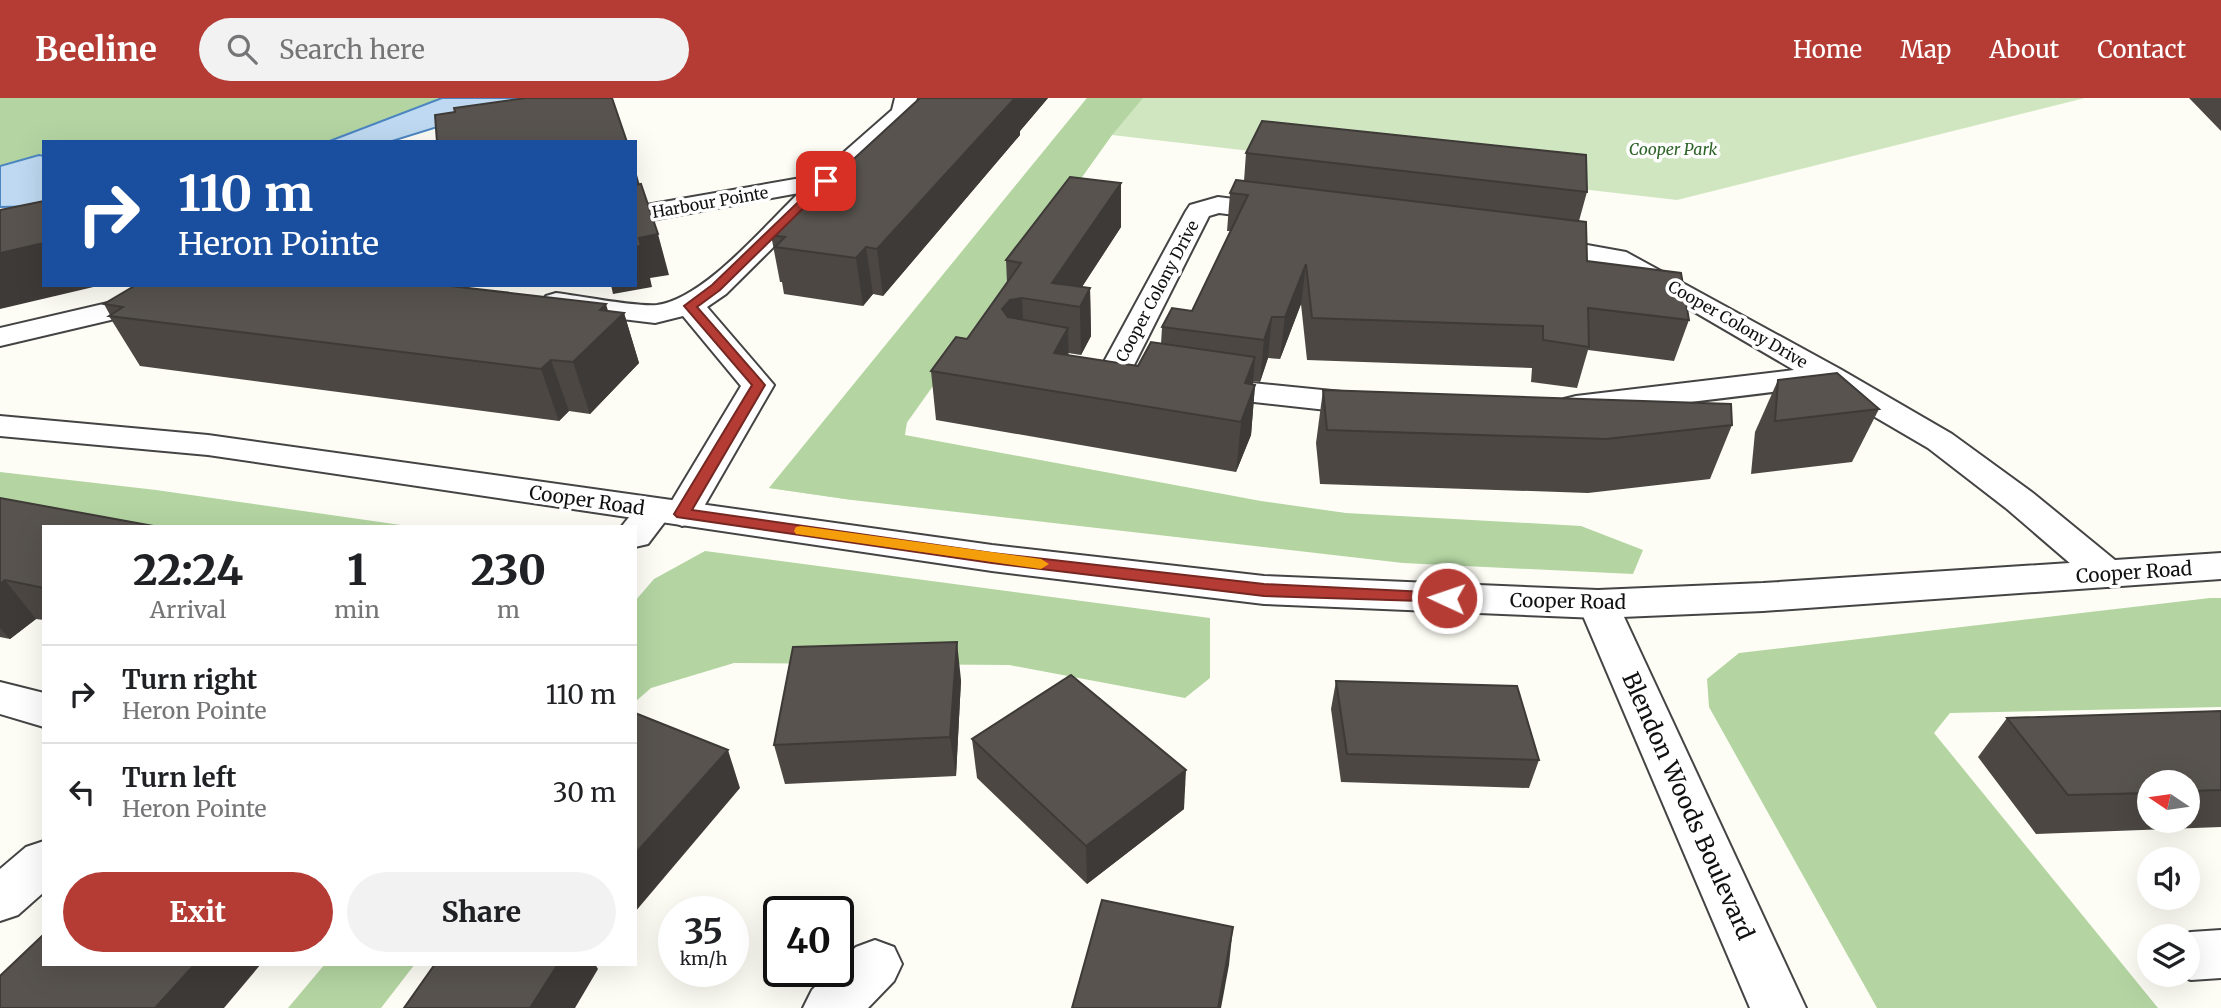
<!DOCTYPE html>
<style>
:root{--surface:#fff;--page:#f2f2f2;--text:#202124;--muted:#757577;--line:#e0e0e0;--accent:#b43c35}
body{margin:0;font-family:Merriweather,serif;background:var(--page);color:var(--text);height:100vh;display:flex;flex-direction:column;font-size:26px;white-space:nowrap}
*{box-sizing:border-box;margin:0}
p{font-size:23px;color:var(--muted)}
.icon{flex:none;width:38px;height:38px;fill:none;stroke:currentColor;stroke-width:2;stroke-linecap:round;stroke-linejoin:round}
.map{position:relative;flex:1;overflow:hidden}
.panel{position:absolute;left:42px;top:427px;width:595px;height:441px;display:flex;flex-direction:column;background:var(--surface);border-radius:0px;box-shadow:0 7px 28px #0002}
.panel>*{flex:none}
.top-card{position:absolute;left:42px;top:42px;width:595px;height:147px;border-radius:0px;box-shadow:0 7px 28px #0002;background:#1a4fa0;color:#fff;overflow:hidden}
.needle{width:46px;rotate:283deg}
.controls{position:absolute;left:2137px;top:672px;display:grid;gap:14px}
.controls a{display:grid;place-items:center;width:63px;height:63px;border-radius:50%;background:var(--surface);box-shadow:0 7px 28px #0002;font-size:35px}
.speed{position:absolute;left:658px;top:798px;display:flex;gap:14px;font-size:35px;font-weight:700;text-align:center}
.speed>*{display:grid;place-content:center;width:91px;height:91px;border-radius:50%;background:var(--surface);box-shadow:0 7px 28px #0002;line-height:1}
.speed small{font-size:18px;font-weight:400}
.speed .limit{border:4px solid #111;border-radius:10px;background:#fff;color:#111}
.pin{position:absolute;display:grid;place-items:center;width:60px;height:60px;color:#fff;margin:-30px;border-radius:14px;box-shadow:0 4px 10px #0006}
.me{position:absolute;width:77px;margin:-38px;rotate:273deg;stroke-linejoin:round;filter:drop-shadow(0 0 5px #0008)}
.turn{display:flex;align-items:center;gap:24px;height:147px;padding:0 21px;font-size:32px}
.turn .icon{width:91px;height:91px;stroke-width:2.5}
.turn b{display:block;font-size:49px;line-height:60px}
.eta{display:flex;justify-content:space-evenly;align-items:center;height:119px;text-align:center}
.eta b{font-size:42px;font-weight:800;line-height:49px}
.primary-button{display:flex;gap:14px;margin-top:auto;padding:14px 21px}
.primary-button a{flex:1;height:80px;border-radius:42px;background:var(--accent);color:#fff;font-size:28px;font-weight:800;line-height:80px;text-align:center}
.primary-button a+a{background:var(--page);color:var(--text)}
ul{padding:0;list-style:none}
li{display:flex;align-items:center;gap:21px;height:98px;padding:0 21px;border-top:2px solid var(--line)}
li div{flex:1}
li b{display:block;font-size:26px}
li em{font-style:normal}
header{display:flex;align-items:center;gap:42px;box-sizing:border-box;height:98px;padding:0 35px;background:var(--accent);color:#fff}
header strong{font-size:33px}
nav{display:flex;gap:38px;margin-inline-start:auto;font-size:24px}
.search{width:490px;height:63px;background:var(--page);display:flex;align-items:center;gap:18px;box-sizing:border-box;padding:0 24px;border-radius:38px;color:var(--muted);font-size:26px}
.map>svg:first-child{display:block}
.green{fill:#d0e6c1}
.forest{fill:#b4d5a2}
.water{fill:#bed9f1;stroke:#4c86c1;stroke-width:2}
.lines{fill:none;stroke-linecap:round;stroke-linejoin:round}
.minor-casing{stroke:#444;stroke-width:4}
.tertiary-casing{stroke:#444;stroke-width:4}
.minor{fill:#fff;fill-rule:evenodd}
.tertiary{fill:#fff;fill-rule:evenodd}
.wall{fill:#4c4743;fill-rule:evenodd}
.shaded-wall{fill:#3e3a37}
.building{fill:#58534e;stroke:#3e3a37;stroke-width:2}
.route{fill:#b43c35;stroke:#752722;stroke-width:2}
.slow{fill:#f59e0b}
.labels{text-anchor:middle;stroke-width:7;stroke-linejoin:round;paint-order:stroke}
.far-park-label{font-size:16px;font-style:italic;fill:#2c6326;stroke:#fff}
.far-street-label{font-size:16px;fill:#111;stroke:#fff}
.street-label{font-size:19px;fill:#111;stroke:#fff}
.near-street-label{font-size:23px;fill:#111;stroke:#fff}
</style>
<header>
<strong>Beeline</strong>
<div class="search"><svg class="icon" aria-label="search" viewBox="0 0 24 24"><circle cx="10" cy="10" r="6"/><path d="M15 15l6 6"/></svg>Search here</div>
<nav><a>Home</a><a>Map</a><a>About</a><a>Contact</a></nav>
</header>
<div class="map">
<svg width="2221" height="910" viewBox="0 0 2221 910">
<rect width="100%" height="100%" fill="#fefdf5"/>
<path class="green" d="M1087,0H2085L1677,102L1112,37L852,402L769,390Z"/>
<g class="forest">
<path d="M0,0H442L327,44H44V58L0,68Z"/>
<path d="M1087,0H1143L1112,37L907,324L905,337L1261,403L1346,415L1581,428L1643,452L1633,476L1403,465L852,402L769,390Z"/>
<path d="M0,374L156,392L415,429H44L0,426Z"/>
<path d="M705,453L1210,520V580L1185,600L1009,567L734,565L651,590L635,604V503L654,481Z"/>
<path d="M2210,500H2221V609L1950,615L1934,635L2158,910H1877L1709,609L1707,581L1739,555Z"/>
<path d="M325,866H415L381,910H288Z"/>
</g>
<g class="water">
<path d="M442,0H531L389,44H327Z"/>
<path d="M39,57L44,58V108L0,109V68Z"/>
</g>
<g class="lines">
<g class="minor-casing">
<g id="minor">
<path d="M895,0H917L911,19L835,88L726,196L707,209L774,287L695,424L682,428L667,421L648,446L635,449V429L622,428C635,412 647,392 670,406L741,288L683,218L655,225L556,213L546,210L541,204L546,198L556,195C581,198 635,209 657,207C704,201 764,128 799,95L635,125V109L818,77L892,12Z"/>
<path d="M1218,99L1283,107L1292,109L1296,115L1292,121L1283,123L1219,115L1209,118L1131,273L1126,280L1115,283L1104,280L1099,273L1186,113L1190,107Z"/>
<path d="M1537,138L1626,154L1840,271L1952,336L2033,395L2121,467L2127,476L2121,485L2107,489L2093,485L2007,411L1928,350L1822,288L1576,318L1564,315L1559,308L1564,301L1576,298L1794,272L1650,188L1608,167L1527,152L1523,146L1527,140Z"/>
<path d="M185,187H238L234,193L0,248V230Z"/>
<path d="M1202,280L1372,297L1384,300L1389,307L1384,314L1372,317L1191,297L1186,290L1191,283Z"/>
<path d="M1598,492L1612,496L1618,506L1806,910H1750L1578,506L1584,496Z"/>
<path d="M0,584L44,595V629L0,616Z"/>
<path d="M44,743V794L18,817L0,823V771L26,749Z"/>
<path d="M2221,832V880L2191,882L2177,877H2188V838H2179L2191,834Z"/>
<path d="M875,842L894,849L902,866L894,883L868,910H803L812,892L831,873H838V866L856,849Z"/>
</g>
</g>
<g class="tertiary-casing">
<path id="tertiary" d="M0,318L208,337L992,447L1264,478L1598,492L1763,485L2221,455V481L1763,513L1598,520L1264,506L992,473L208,357L0,338Z"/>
</g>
<use href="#minor" class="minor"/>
<use href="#tertiary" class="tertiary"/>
</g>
<g class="wall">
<path d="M920,0H1048L1020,33V37L883,198L873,196L863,208L784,196L782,184H780L771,137Z"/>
<path d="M2189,0H2221V33Z"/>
<path d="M1246,55L1587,94L1579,123L1587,163L1689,222L1674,263L1588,252L1577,290L1531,284L1532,270L1307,262L1301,206L1280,261L1268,260L1260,284L1253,283V287H1255L1251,337L1236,374L936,322L931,273L967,241L1007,185L1006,162L1121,129L1082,189L1090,190L1091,238L1081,257L1068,255V257L1138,268L1161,246L1162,229L1192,213L1231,133H1227L1230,95L1244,83Z"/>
<path d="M104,206L608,213L624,215L639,265L590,316L569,313L559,323L140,268L109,218L110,217Z"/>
<path d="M1778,282L1879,311L1852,364L1751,376L1755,334Z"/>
<path d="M1323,292L1732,327L1710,381L1588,395L1320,386L1316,345Z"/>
<path d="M0,400L44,429V522L36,521L10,541L0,539Z"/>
<path d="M961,582L956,678L785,686L774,647Z"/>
<path d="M1336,583L1539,662L1529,690L1341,684L1331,611Z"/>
<path d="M2221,613V729L2036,736L1978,659L2007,620ZM2149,684H2188V723H2149Z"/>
<path d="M972,641L1184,711L1087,786L977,680Z"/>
</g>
<g class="shaded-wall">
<path d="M1014,0H1048L1020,33V37L883,198L877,151Z"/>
<path d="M635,70L645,105L635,107Z"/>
<path d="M1121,85V129L1070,207L1052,185Z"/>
<path d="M658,136L669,177L650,180L652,189L613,196L611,187H635V149L639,140Z"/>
<path d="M44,145V187H102L0,211V155Z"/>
<path d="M866,149L873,196L863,208L856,160Z"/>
<path d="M1306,166L1301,206L1280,261L1285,219Z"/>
<path d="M1090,190L1091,238L1081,257L1080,209Z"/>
<path d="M1022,200L1024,247L1002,211L1010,202Z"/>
<path d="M606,206L612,226L624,215L639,265L590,316L573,264L600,212Z"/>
<path d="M1272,219L1268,260L1260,284L1264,242Z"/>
<path d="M1068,230L1069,279L1054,255Z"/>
<path d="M1255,259L1252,297L1255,287L1251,337L1236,374L1245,285Z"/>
<path d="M551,262L569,313L559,323L541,271Z"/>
<path d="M5,482L36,521L10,541L0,530V486Z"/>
<path d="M957,544L961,582L956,678L950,639Z"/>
<path d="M728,652L740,690L635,814V756Z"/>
<path d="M1186,672L1184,711L1087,786L1086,748Z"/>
<path d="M1233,829L1229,867L1221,910H1218Z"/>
<path d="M195,866H261L224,910H155Z"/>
<path d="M558,866H595L598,871L575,910H530Z"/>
</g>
<g class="building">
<path d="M526,0H612L627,44H437L435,17L455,14L454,10Z"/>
<path d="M920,0H1015L877,151L866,149L856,160L775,149L785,139L771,137Z"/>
<path d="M1262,23L1586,57L1587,94L1246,55Z"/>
<path d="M1070,79L1121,85L1052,185L1090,190L1080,209L1022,200L1010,202L1002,211L1008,219L1068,230L1054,255L1138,268L1151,244L1255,259L1245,285L1255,287L1241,324L931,273L956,239L967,241L1021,165L1006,162Z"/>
<path d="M1236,82L1586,124L1587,163L1681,175L1689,222L1588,210L1589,249L1543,242V228L1312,220L1306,166L1285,219H1272L1264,242L1162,229L1172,210L1192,213L1248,97L1230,95Z"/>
<path d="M641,86L658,136L639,140L641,148L635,149V87Z"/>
<path d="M44,103V145L0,155V112Z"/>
<path d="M136,187H442L606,206L600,212L624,215L573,264L551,262L541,271L109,218L123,209L104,206Z"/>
<path d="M1837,275L1879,311L1775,323L1778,282Z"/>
<path d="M1323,292L1731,306L1732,327L1606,341L1327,332Z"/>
<path d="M0,400L159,429H44V490L5,482L0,486Z"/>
<path d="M957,544L950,639L774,647L793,549Z"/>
<path d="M1071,577L1186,672L1086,748L972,641Z"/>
<path d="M1336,583L1517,588L1539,662L1347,656Z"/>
<path d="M2221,613V692L2188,693V684H2149V695L2068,697L2007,620Z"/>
<path d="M635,615L728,652L635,756Z"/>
<path d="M1102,802L1233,829L1218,910H1072Z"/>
<path d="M44,836V866H195L155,910H0V878Z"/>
<path d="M435,866H558L530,910H404Z"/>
</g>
<path class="route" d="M822,81L831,83L720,192L697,209L765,287L692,412L992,455L1264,486L1447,495L1453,496L1455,500L1453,504L1264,498L992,465L677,419L674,416L752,287L684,208L712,187Z"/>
<path class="slow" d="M801,428L1041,461L1049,466L1041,471L796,436L794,433L796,429Z"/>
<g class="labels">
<g class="far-park-label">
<text x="1673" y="57">Cooper Park</text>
</g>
<g class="far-street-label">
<text transform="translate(710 104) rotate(-10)" y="6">Harbour Pointe</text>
<text transform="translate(1157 193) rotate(-62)" y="6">Cooper Colony Drive</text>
<text transform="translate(1738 226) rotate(30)" y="6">Cooper Colony Drive</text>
</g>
<g class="street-label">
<text transform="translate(587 402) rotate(8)" y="7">Cooper Road</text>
<text transform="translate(2134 474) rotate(-4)" y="7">Cooper Road</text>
<text transform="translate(1568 503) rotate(1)" y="7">Cooper Road</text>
</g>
<g class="near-street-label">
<text transform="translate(1688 708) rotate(66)" y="8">Blendon Woods Boulevard</text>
</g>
</g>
</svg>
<div class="controls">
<a><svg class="needle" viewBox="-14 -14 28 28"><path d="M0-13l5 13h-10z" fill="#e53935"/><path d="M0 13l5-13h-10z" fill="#757577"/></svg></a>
<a><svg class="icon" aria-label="sound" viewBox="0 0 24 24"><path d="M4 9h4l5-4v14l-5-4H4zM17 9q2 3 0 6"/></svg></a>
<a><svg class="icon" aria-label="layers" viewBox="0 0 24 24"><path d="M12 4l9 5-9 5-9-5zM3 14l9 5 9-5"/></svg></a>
</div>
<div class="speed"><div>35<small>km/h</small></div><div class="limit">40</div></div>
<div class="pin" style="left:826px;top:83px;background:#d93025"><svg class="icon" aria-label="arrive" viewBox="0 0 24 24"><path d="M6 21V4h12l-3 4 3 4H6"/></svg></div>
<svg class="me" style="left:1447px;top:500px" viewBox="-20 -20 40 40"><circle r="17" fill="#b43c35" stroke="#fff" stroke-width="3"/><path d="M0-11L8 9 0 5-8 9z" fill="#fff"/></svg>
<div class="top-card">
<div class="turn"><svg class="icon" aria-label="right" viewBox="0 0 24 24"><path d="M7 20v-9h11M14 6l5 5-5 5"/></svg><div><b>110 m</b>Heron Pointe</div></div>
</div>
<section class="panel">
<div class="eta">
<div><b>22:24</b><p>Arrival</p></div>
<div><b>1</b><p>min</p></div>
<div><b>230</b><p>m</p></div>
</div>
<ul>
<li><svg class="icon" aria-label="right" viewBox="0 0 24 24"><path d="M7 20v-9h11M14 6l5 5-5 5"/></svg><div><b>Turn right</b><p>Heron Pointe</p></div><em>110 m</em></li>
<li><svg class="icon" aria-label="left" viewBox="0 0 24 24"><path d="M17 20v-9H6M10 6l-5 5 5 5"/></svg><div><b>Turn left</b><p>Heron Pointe</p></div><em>30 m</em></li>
</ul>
<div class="primary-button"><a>Exit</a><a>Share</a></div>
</section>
</div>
